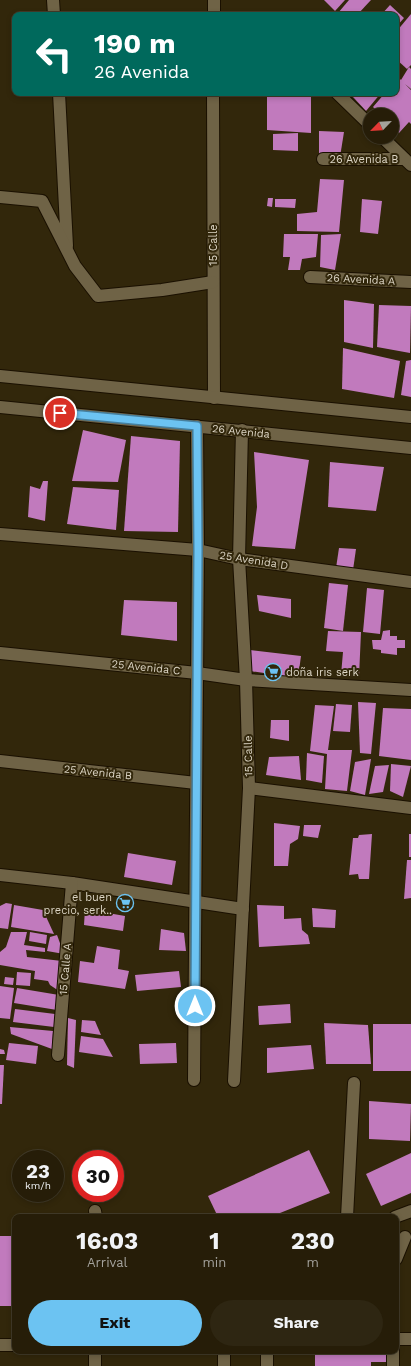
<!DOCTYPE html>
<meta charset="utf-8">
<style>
:root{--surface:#261d08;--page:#2e2612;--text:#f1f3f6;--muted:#a4a29c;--line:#423b29;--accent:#6cc3f2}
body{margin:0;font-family:"Work Sans",sans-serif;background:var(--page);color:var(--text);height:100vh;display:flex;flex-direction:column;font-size:15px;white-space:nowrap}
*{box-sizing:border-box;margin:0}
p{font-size:13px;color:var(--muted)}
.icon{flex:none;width:22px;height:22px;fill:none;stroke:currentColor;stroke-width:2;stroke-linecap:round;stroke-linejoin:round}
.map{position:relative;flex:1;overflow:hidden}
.side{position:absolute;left:12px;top:1214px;width:387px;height:140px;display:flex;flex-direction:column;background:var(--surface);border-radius:8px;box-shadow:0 2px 6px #0003,0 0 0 1px var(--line)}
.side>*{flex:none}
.guide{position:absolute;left:12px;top:12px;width:387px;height:84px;border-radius:8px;box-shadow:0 2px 6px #0003,0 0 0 1px var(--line);background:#00695c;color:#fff;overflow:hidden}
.needle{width:26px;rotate:245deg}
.controls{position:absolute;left:363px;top:108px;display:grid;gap:8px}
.controls a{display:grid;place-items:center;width:36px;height:36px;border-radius:50%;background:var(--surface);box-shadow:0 2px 6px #0003,0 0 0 1px var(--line);font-size:20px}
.speed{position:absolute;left:12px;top:1150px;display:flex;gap:8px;font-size:20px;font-weight:700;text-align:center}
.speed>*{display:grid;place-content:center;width:52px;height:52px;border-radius:50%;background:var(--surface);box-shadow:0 2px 6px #0003,0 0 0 1px var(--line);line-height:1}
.speed small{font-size:10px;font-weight:400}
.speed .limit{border:6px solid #d22;background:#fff;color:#111}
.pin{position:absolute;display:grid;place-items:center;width:34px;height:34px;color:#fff;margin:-17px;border:2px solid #fff;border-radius:50%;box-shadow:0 1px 4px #0007}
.me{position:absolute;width:44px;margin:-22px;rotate:0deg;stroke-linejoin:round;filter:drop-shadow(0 0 3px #0008)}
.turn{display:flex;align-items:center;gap:14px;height:84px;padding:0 16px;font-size:18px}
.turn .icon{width:52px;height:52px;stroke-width:2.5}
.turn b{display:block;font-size:28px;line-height:34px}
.eta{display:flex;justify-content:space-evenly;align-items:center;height:68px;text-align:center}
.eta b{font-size:24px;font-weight:700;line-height:28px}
.button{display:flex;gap:8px;margin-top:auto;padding:8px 16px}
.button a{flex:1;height:46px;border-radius:24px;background:var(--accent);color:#111;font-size:16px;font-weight:700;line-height:46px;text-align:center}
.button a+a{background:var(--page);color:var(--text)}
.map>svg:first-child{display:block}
.building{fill:#c17abd}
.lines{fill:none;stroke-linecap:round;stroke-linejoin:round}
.minor-casing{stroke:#1a1000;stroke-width:14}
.minor{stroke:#6f6346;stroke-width:12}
.route-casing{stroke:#467f9d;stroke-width:10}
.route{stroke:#6cc3f2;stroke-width:7}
.labels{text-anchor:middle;stroke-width:4;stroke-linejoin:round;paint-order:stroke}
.street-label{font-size:11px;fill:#dcd5c5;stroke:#32270b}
.poi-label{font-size:11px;fill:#dcd5c5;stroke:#32270b;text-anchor:start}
</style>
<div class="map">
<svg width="411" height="1366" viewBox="0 0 411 1366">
<rect width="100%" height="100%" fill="#32270b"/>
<g class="building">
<path d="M324,0H345L335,11Z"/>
<path d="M349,0H371L357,15H340L338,13Z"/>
<path d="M390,5L404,18L396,27V15H381Z"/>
<path d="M411,14V65L407,69L396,59V32Z"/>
<path d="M409,67L411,69V89L405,84L411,90V124L409,122L399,133L392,126V115H381L373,107L385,93H396V80L398,77L401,80Z"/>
<path d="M267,93H311V133L267,130Z"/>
<path d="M356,93H381L366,111L353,97Z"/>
<path d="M319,131L344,132L340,157L319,158Z"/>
<path d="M298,133V151L273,150V134Z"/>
<path d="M320,179L344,180L339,232L297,231V214L317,212Z"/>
<path d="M268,198H273L272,207L267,206Z"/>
<path d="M275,199H296L295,208L275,207Z"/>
<path d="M362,199L382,201L378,234L360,232Z"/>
<path d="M284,234H318L316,257L302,259L300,270H288L290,257H283Z"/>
<path d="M341,234L335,270L320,267L321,235Z"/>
<path d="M344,300L374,304L373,348L344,342Z"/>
<path d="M379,305L411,306L410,353L377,347Z"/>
<path d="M343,348L400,361L394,398L342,389Z"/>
<path d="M411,360V397L401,395L406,361Z"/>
<path d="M83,430L126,440L118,482L72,481Z"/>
<path d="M131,436L180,441L178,532L124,531Z"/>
<path d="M254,452L309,460L295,549L252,546L257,507Z"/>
<path d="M330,462L384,467L376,511L328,507Z"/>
<path d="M43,481H48L45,521L28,517L30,486L40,489Z"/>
<path d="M73,487L119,490L116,530L67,524Z"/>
<path d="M339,548L356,549L353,570L336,568Z"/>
<path d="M329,583L348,585L343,631L324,628Z"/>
<path d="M367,588L384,590L380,634L363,632Z"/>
<path d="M257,595L291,599V618L259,611Z"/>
<path d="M124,600L177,602V641L121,635Z"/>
<path d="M390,630V636H397V640H405V648H397V655L381,653V650L373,649L372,640H381L383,631Z"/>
<path d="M328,631L361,632L359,677L341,675L343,652L326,651Z"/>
<path d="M250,650L301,656L298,678L250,671Z"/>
<path d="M358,702L376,703L371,754L360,753Z"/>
<path d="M336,704L352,705L350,732L333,731Z"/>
<path d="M315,705L334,706L328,750H352L347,791L325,789L327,754L310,751Z"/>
<path d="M383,708L411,709V760L379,756Z"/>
<path d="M271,720H289V741L270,738Z"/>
<path d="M307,753L324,756L322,783L306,780Z"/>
<path d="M299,756L301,780L266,775L269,757Z"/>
<path d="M371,759L365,795L350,791L355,762Z"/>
<path d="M391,764L411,766L403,797L390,791Z"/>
<path d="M389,765L383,792L369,794L375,766Z"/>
<path d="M274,823L300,826L298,839L290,844L288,866H274Z"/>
<path d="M304,825H321L318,838L303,836Z"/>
<path d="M372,834L369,879H359L358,874L349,875L353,838H358L359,835Z"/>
<rect x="409" y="834" width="2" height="23"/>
<path d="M128,853L176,861L172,885L124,877Z"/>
<path d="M407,860H411V898L404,899Z"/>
<path d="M6,903L12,904L8,929L0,928V906Z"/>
<path d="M14,905L43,910L54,934L11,927Z"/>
<path d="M257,905L284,906V919L301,918L302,930L308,935L310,944L259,947Z"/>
<path d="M312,908L336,910L335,928L313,927Z"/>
<path d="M85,909L125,916L123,931L84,925Z"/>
<path d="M161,929L184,933L186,951L159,950Z"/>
<path d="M11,932H27L24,945L45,948V952L26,950L27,957L62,961L59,991L50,985L48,981L34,979L35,971L0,965V952L6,947Z"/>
<path d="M30,932L47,935L46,944L29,941Z"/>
<path d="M57,935L64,954L47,951L50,937Z"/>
<path d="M97,946L120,950L118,969L129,971L125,989L78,982L80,961L94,963Z"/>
<path d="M179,971L181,987L137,991L135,975Z"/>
<path d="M17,972L31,973L30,986L16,985Z"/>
<path d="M5,977L14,978L13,985L4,984Z"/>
<path d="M0,986L14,988L10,1019L0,1018Z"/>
<path d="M17,988L59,995L57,1010L14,1003Z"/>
<path d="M290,1004L291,1023L259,1025L258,1006Z"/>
<path d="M15,1009L55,1014L54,1027L13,1022Z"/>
<path d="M68,1018L76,1020L74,1068L67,1065Z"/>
<path d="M82,1020L95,1021L101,1035L81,1032Z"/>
<path d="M324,1023L368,1025L371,1064H326Z"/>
<rect x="373" y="1024" width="38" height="47"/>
<path d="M10,1027L53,1031L52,1049L11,1034Z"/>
<path d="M81,1036L103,1039L113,1057L79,1052Z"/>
<path d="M9,1043L38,1046L36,1064L6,1060Z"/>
<path d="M176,1043L177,1063L140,1064L139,1044Z"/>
<path d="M311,1045L314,1069L267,1073V1048Z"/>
<path d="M0,1049L4,1050L5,1054H0Z"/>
<path d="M0,1065H4L2,1104H0Z"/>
<path d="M369,1101L411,1104L410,1141L369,1139Z"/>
<path d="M309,1150L330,1193L270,1217H218L208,1196Z"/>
<path d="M411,1153V1193L381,1206L366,1174Z"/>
<rect x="0" y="1236" width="15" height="70"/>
<path d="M315,1351H390L388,1362H371V1366H315Z"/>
</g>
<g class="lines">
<g class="minor-casing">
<g id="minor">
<path d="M53,0L54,15"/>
<path d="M214,15V0"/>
<path d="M59,93L67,246"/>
<path d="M213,93L214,398"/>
<path d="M337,93L370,125"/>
<path d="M382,137L411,165"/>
<path d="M323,159H404"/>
<path d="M0,197L42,201L75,266L98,296L162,290L213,282"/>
<path d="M310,277L411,282"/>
<path d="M0,376L411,417"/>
<path d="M0,407L411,448"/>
<path d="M0,534L198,550L239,559L411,582"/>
<path d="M0,653L197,673L246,680L411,690"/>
<path d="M0,761L196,783"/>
<path d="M249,788L411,808"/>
<path d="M0,875L72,883L243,909"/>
<path d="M58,1055L72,883"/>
<path d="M194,1080L198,550L197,426"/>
<path d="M234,1081L249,788L246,680L239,559L242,430"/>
<path d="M95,1211L96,1217"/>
<path d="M347,1217L354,1083"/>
<path d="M395,1217L411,1211"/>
<path d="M396,1259L405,1237"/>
<path d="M396,1339H411"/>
<path d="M0,1345H15"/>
<path d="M95,1351V1366"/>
<path d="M224,1351V1366"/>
<path d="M267,1351V1366"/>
<path d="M393,1366V1351"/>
</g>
</g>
<use href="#minor" class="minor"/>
</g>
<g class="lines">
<g class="route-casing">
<path id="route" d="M60,413L197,426L198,550L195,1006"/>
</g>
<use href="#route" class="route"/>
</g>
<defs>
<g id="supermarket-ring" transform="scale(0.9)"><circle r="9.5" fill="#32270b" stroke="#6cc3f2" stroke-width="1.5"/><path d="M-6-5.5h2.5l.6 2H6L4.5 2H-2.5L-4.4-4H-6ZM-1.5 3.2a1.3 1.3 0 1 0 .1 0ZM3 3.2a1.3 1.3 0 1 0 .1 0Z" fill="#6cc3f2"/></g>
</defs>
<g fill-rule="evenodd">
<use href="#supermarket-ring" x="273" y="672"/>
<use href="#supermarket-ring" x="125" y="903"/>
</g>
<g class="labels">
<g class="street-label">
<text x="364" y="163">26 Avenida B</text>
<text transform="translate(213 245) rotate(-90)" y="4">15 Calle</text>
<text transform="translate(361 279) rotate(3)" y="4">26 Avenida A</text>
<text transform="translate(241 431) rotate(6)" y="4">26 Avenida</text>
<text transform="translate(254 560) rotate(9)" y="4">25 Avenida D</text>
<text transform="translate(146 667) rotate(6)" y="4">25 Avenida C</text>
<text transform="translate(248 756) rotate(-91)" y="4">15 Calle</text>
<text transform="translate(98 772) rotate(6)" y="4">25 Avenida B</text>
<text transform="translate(65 969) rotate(-85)" y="4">15 Calle A</text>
</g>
<g class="poi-label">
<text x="286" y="676">doña iris serk</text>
<text x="112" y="901" text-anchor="end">el buen<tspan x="112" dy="13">precio, serk..</tspan></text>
</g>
</g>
</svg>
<div class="controls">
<a><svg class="needle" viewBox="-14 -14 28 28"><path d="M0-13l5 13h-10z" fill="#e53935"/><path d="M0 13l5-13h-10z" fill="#a4a29c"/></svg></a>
</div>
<div class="speed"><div>23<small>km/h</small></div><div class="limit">30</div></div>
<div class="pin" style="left:60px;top:413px;background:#d93025"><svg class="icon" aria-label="arrive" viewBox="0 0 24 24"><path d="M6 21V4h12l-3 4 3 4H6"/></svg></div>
<svg class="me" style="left:195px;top:1006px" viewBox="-20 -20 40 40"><circle r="17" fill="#6cc3f2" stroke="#fff" stroke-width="3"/><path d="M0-11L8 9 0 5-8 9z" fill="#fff"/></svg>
<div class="guide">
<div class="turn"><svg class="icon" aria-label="left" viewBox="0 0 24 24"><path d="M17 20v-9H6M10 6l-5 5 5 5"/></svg><div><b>190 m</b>26 Avenida</div></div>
</div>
<section class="side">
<div class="eta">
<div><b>16:03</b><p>Arrival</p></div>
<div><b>1</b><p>min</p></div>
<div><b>230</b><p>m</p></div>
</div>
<div class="button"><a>Exit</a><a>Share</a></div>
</section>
</div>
